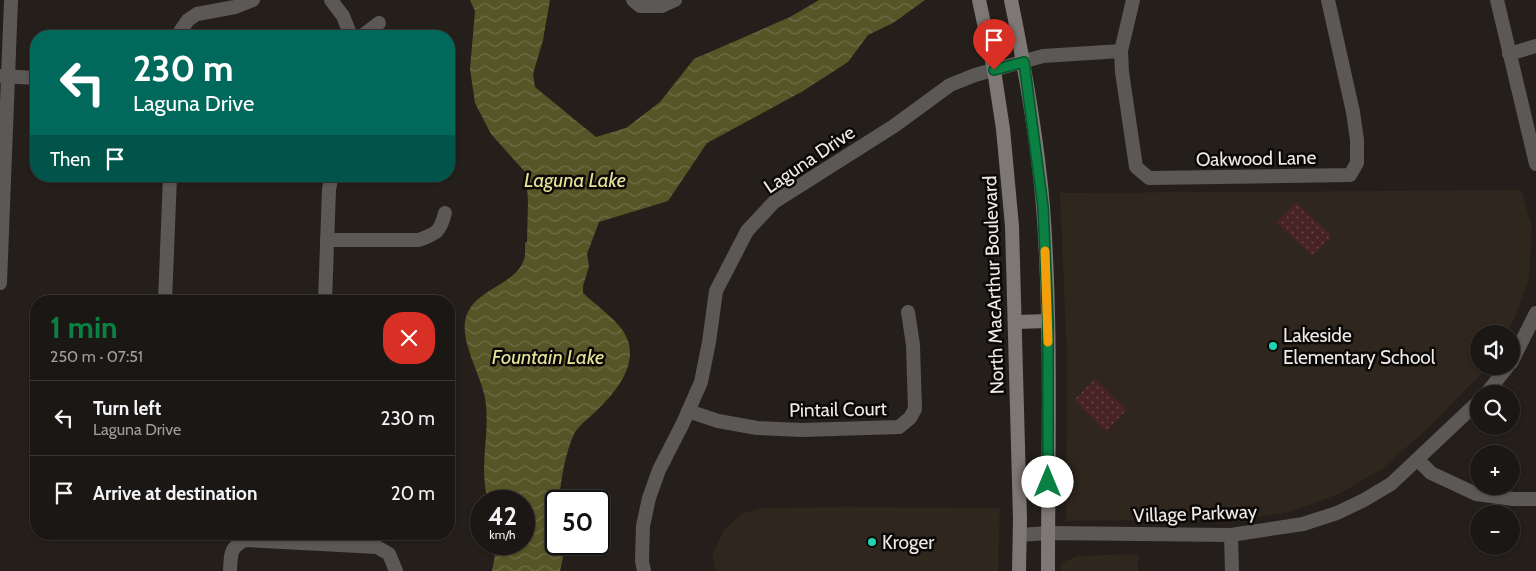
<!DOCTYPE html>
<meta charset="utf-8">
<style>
:root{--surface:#1b1714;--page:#282422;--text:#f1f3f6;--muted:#a09fa0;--line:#393634;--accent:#0b8043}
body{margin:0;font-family:Cabin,sans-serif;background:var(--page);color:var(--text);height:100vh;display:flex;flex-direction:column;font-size:19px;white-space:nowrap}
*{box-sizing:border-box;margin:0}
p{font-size:16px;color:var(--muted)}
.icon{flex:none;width:28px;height:28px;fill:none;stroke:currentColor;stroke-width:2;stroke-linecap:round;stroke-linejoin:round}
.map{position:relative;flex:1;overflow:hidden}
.details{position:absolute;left:30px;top:295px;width:425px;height:245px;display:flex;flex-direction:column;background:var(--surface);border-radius:20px;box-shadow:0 1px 4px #0004,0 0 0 1px var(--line)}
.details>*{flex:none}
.banner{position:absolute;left:30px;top:30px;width:425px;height:152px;border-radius:20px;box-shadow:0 1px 4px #0004,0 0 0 1px var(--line);background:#00695c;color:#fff;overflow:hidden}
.buttons{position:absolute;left:1470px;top:325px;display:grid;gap:10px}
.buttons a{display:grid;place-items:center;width:50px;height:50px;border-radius:50%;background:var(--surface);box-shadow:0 1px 4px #0004,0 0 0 1px var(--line);font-size:25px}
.speed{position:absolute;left:470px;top:490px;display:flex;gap:10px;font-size:25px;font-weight:700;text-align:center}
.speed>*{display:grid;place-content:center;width:65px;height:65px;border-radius:50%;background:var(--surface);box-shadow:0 1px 4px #0004,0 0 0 1px var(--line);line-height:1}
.speed small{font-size:12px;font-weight:400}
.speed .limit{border:2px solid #111;border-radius:8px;background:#fff;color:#111}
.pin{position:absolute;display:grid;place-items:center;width:42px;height:42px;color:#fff;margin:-51px -21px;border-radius:50% 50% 50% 0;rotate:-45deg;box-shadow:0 0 5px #0007}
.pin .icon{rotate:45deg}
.me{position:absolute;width:55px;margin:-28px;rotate:0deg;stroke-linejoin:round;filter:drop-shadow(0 0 4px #0008)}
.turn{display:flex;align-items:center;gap:18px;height:105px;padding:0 20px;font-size:22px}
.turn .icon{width:65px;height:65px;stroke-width:2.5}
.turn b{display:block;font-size:35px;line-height:42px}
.then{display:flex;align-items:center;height:48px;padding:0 20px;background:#0003;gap:10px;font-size:19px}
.round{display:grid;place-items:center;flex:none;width:52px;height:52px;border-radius:20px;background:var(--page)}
.headline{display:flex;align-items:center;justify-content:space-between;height:85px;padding:0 20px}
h1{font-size:30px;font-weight:800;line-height:38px;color:var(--accent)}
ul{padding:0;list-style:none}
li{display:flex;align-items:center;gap:15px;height:75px;padding:0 20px;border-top:1px solid var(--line)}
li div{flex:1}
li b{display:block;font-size:19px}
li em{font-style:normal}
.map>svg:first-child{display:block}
.built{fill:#2f261d}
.grass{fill:url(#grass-dots)}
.water{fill:url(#water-waves)}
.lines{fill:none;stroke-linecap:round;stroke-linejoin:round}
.minor{stroke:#5b5856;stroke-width:14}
.secondary{stroke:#7d7775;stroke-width:14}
.route-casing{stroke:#07532c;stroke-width:12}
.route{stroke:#0b8043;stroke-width:9}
.slow{stroke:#f59e0b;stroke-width:9}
.poi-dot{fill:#20d5b0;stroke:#0b0907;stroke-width:2}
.labels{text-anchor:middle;stroke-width:5;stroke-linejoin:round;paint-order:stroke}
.street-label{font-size:19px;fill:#eeeae7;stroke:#0b0907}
.poi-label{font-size:19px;fill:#eeeae7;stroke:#0b0907;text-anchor:start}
.water-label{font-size:20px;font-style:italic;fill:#e5e599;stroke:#0b0907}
</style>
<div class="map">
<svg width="1536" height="571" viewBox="0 0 1536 571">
<defs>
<pattern id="grass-dots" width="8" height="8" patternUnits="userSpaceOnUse" patternTransform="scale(1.25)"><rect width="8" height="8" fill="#482324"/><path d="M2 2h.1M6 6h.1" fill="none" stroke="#634344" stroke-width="1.8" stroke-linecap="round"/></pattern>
<pattern id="water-waves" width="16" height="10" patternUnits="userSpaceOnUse" patternTransform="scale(1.25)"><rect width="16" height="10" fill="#565527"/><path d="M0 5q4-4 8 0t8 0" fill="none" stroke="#6f6e46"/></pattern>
</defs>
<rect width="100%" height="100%" fill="#241f1a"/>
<g class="built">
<path d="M1521,190L1532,227L1529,278L1515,318L1506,334H1479V366H1488L1487,368L1428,428L1382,469L1339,494L1290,512L1243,519L1066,521L1067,359L1060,193Z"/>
<path d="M843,507L1000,508L998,571H716L712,555L724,530L741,514L762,508Z"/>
<path d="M1138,554V571H1061V563L1077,556Z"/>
</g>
<g class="grass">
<path d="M1295,202L1329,233L1330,238L1313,256L1276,223Z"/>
<path d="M1095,379L1127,410L1106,432L1074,400Z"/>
</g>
<path class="water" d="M470,0H550L543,40L533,74L535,87L596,137L626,128L660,102L694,59L790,17L819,0H925L893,23L868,35L848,62L803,91L707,143L668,201L599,222L587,254L589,266L583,286V293C596,305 619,321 626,336C640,365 614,394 595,412C588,419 579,425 574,434C565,454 561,479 559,501H556V544H566L560,571H492L497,544H524V501H488C478,465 491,433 485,398C481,375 459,340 466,317C475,289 514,285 523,262C526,256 525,250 525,243L527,242L528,202L526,173L491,134L475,103L470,69L475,11Z"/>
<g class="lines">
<g class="minor">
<path d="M331,0L343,16L351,36"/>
<path d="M633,0L640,6H662L675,0"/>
<path d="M1133,0L1121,51L1122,72L1136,167L1149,178L1350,175L1357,163V140L1353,112L1328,0"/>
<path d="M1497,0L1536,164"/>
<path d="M177,36L188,20L197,14L235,7L253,0"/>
<path d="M362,36L379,23"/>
<path d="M1509,54L1536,46"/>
<path d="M0,76L36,78"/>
<path d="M327,240H419C437,233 440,232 445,213"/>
<path d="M0,283L11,0"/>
<path d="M165,301L170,176"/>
<path d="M325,301L329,189L332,176"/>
<path d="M1511,363L1536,313"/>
<path d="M1486,394L1508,366"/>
<path d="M688,411L718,421L757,428L802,430L899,427L910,418L915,409L913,345L908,312"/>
<path d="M1418,460L1431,473L1476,494L1513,499H1536"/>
<path d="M1020,535L1048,533L1231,535L1303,524L1337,513L1364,500L1391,484L1479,401"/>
<path d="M1231,535L1232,571"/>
<path d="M230,571C231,555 229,548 245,540L377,547L389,554L396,571"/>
<path d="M644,571L642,561L643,526L649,498L659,470L683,423L701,382L709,342L716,291L747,231L774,202L894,126L950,85L975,75L1043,56L1121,51"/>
</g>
<g class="secondary">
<path d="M979,0L994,70L1003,129L1012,226L1020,519L1019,571"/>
<path d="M1011,0C1025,68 1037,137 1043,206C1052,327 1048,450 1048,571"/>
<path d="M1015,322L1048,321"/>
</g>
</g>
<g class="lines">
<g class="route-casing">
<path id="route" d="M994,70L1024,62L1043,207L1048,320V482"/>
</g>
<use href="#route" class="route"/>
<path class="slow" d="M1045,251L1048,342"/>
</g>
<g class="poi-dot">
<circle cx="1273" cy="346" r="5"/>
<circle cx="872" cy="542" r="5"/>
</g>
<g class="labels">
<g class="street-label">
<text transform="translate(1256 158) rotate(-1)" y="7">Oakwood Lane</text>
<text transform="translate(809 159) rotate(-34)" y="7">Laguna Drive</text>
<text transform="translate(993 285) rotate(-92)" y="7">North MacArthur Boulevard</text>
<text transform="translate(838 409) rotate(-1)" y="7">Pintail Court</text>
<text transform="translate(1195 513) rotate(-2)" y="7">Village Parkway</text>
</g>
<g class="poi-label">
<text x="1283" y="342">Lakeside<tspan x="1283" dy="22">Elementary School</tspan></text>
<text x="882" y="549">Kroger</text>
</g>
<g class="water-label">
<text x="575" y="187">Laguna Lake</text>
<text x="548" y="364">Fountain Lake</text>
</g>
</g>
</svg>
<div class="buttons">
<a><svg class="icon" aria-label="sound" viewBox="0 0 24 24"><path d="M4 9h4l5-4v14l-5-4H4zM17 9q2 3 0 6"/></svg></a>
<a><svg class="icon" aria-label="search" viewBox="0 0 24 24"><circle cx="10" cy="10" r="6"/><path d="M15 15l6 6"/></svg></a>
<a>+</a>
<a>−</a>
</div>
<div class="speed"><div>42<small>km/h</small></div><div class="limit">50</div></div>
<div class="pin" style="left:994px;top:70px;background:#d93025"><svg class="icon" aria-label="arrive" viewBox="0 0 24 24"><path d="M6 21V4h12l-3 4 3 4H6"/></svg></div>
<svg class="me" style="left:1048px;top:482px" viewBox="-20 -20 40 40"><circle r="19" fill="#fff"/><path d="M0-13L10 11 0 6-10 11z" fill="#0b8043"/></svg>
<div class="banner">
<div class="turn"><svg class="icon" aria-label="left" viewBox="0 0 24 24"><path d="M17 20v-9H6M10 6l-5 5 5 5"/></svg><div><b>230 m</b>Laguna Drive</div></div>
<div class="then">Then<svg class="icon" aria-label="arrive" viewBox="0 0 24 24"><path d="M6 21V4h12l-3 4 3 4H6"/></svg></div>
</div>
<section class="details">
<div class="headline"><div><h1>1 min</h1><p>250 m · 07:51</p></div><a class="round" style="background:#d93025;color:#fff"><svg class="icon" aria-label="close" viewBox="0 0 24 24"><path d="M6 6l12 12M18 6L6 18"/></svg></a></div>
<ul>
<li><svg class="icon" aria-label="left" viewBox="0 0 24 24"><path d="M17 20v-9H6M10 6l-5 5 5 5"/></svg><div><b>Turn left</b><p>Laguna Drive</p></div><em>230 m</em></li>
<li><svg class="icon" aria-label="arrive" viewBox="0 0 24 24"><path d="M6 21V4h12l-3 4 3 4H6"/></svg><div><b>Arrive at destination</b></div><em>20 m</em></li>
</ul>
</section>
</div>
